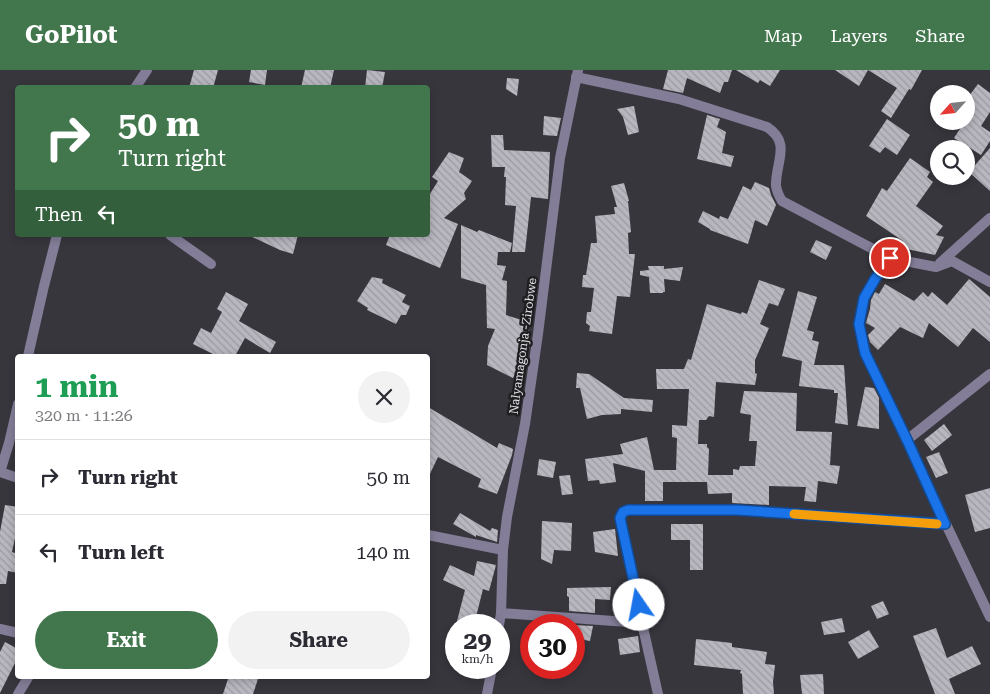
<!DOCTYPE html>
<meta charset="utf-8">
<style>
:root{--surface:#fff;--page:#f2f2f3;--text:#2b2b33;--muted:#7c7c81;--line:#e1e1e2;--accent:#42774d}
body{margin:0;font-family:"Roboto Serif",serif;background:var(--page);color:var(--text);height:100vh;display:flex;flex-direction:column;font-size:19px;white-space:nowrap}
*{box-sizing:border-box;margin:0}
p{font-size:16px;color:var(--muted)}
.icon{flex:none;width:28px;height:28px;fill:none;stroke:currentColor;stroke-width:2;stroke-linecap:round;stroke-linejoin:round}
.map{position:relative;flex:1;overflow:hidden}
.sheet{position:absolute;left:15px;top:284px;width:415px;height:325px;display:flex;flex-direction:column;background:var(--surface);border-radius:5px;box-shadow:0 2px 8px #0003}
.sheet>*{flex:none}
.guide{position:absolute;left:15px;top:15px;width:415px;height:152px;border-radius:5px;box-shadow:0 2px 8px #0003;background:#42774d;color:#fff;overflow:hidden}
.needle{width:32px;rotate:243deg}
.controls{position:absolute;left:930px;top:15px;display:grid;gap:10px}
.controls a{display:grid;place-items:center;width:45px;height:45px;border-radius:50%;background:var(--surface);box-shadow:0 2px 8px #0003;font-size:25px}
.speed{position:absolute;left:445px;top:544px;display:flex;gap:10px;font-size:25px;font-weight:700;text-align:center}
.speed>*{display:grid;place-content:center;width:65px;height:65px;border-radius:50%;background:var(--surface);box-shadow:0 2px 8px #0003;line-height:1}
.speed small{font-size:12px;font-weight:400}
.speed .limit{border:8px solid #d22;background:#fff;color:#111}
.pin{position:absolute;display:grid;place-items:center;width:42px;height:42px;color:#fff;margin:-21px;border:2px solid #fff;border-radius:50%;box-shadow:0 1px 5px #0007}
.me{position:absolute;width:55px;margin:-28px;rotate:348deg;stroke-linejoin:round;filter:drop-shadow(0 0 4px #0008)}
.turn{display:flex;align-items:center;gap:18px;height:105px;padding:0 20px;font-size:22px}
.turn .icon{width:65px;height:65px;stroke-width:2.5}
.turn b{display:block;font-size:35px;line-height:42px}
.then{display:flex;align-items:center;height:48px;padding:0 20px;background:#0003;gap:10px;font-size:19px}
.round{display:grid;place-items:center;flex:none;width:52px;height:52px;border-radius:26px;background:var(--page)}
.summary{display:flex;align-items:center;justify-content:space-between;height:85px;padding:0 20px}
h1{font-size:30px;font-weight:700;line-height:38px;color:#1e9e55}
.primary-button{display:flex;gap:10px;margin-top:auto;padding:10px 20px}
.primary-button a{flex:1;height:58px;border-radius:30px;background:var(--accent);color:#fff;font-size:20px;font-weight:700;line-height:58px;text-align:center}
.primary-button a+a{background:var(--page);color:var(--text)}
ul{padding:0;list-style:none}
li{display:flex;align-items:center;gap:15px;height:75px;padding:0 20px;border-top:1px solid var(--line)}
li div{flex:1}
li b{display:block;font-size:19px}
li em{font-style:normal}
header{display:flex;align-items:center;gap:30px;box-sizing:border-box;height:70px;padding:0 25px;background:var(--accent);color:#fff}
header strong{font-size:24px}
nav{display:flex;gap:28px;margin-inline-start:auto;font-size:18px}
.map>svg:first-child{display:block}
.building{fill:url(#building-back-hatch)}
.lines{fill:none;stroke-linecap:round;stroke-linejoin:round}
.street{stroke:#837d97;stroke-width:10}
.route-casing{stroke:#114b97;stroke-width:12}
.route{stroke:#1a73e8;stroke-width:9}
.slow{stroke:#f59e0b;stroke-width:9}
.labels{text-anchor:middle;stroke-width:5;stroke-linejoin:round;paint-order:stroke}
.street-label{font-size:12px;fill:#e4e3e8;stroke:#1f1e21}
</style>
<header>
<strong>GoPilot</strong>
<nav><a>Map</a><a>Layers</a><a>Share</a></nav>
</header>
<div class="map">
<svg width="990" height="624" viewBox="0 0 990 624">
<defs>
<pattern id="building-back-hatch" width="6" height="6" patternUnits="userSpaceOnUse" patternTransform="scale(1.25)"><rect width="6" height="6" fill="#b8b6bf"/><path d="M-1 5l2 2M0 0l6 6M5-1l2 2" fill="none" stroke="#9b9aa1"/></pattern>
</defs>
<rect width="100%" height="100%" fill="#38363d"/>
<g class="building">
<path d="M194,0H218L213,18H189Z"/>
<path d="M251,0H267L265,15L249,12Z"/>
<path d="M305,0H334L330,18H301Z"/>
<path d="M367,0L385,2L382,18H365Z"/>
<path d="M668,0H732L728,12H724L720,23L687,8L683,23L663,19Z"/>
<path d="M736,0H780L770,16L760,10L758,13Z"/>
<path d="M835,0H922L911,20L909,19L891,48L881,41L897,18L868,0L859,16Z"/>
<path d="M507,8L519,9L517,26L506,19Z"/>
<path d="M978,14L990,23V42L981,56L990,62V71L981,85L954,68L965,51H966V30Z"/>
<path d="M634,36L639,62L628,65L623,47L617,39Z"/>
<path d="M707,45L720,49L717,57L726,62L722,83L734,86L731,97L697,89Z"/>
<path d="M544,46L561,48L557,66L543,65Z"/>
<path d="M887,49L910,65L897,85L885,77L880,83L869,76Z"/>
<path d="M491,65H503L504,80L550,82L548,129L531,127L525,182H512L516,136L505,135L506,107H504L505,97H492Z"/>
<path d="M990,78V121L969,102Z"/>
<path d="M449,82L464,88L459,102L472,111L464,123L466,129L444,148L458,154L440,198L386,175L390,165H428V127L438,111L432,107Z"/>
<path d="M910,88L930,102L927,107L933,112L916,136L943,156L936,165L944,167L935,185L902,178L903,171L866,146L882,118L887,121Z"/>
<path d="M755,112L769,118L771,125L776,135L767,156L755,150L748,174L710,160V159L698,152L703,141L719,149L720,146L728,149L743,116L751,120Z"/>
<path d="M624,113L629,131H628L631,162L628,163L629,184H635L630,227L617,226L612,264L589,261L590,256L586,253L587,242H591L594,218L582,217L583,205H586L591,173H597L595,146L615,144L614,137H617L611,116Z"/>
<path d="M461,155L477,162L479,160L512,173L510,182H498L497,195L506,196L502,210L507,211L506,245L525,251L531,267L529,279L528,278L513,308L487,295L488,276L495,259L487,258L486,215L461,208Z"/>
<path d="M248,165H298L293,184L280,180Z"/>
<path d="M816,170L832,177L826,190L810,182Z"/>
<path d="M648,196H664V199L683,197L680,211L664,209L665,222H663V223H650L649,207L640,205V201L649,200Z"/>
<path d="M372,207L383,209L382,213L406,225L402,232L410,236L406,245H401L396,254L367,240L368,238L357,231Z"/>
<path d="M969,209L990,227V272L973,258L958,277L929,253L923,268L900,257L878,280L870,272L868,265L875,258L866,253L870,239L871,230L875,222L879,224L885,214L914,231L923,222L928,227L932,222L947,235Z"/>
<path d="M759,210L785,219L778,236L769,233L760,254L769,258L755,290V303L757,304L755,315L716,312L714,347L709,346L706,350H699L698,374H707V377L709,379L708,405H733V399L739,400L740,396H755L757,371H749L751,345L740,343L744,321L797,323L796,361L832,362L830,395L840,396L837,414L818,411L816,432L804,431L806,417L769,416V435L732,433V423L708,424L707,412H663V431H645V401L613,393L616,412L600,414L599,410L588,411L585,389L623,384L620,374L647,367L654,400H676L677,368L672,367V355L687,356L689,319H657L656,299H684L688,289L691,290L707,234L741,244L742,242L747,244Z"/>
<path d="M798,221L817,227L807,260L814,262L812,270L819,272L814,295H844L848,355L835,353L838,323H834V320L799,316L802,291L782,286Z"/>
<path d="M226,222L248,234L239,251L276,272L270,283L245,268L235,286H217L193,274L201,258L211,263L222,242L217,239Z"/>
<path d="M577,303L589,304L624,328L653,330L652,342L621,339V344L602,345L587,349L580,318H576Z"/>
<path d="M865,317L874,318L879,328V359L857,356Z"/>
<path d="M428,337L472,363L497,378L499,373L513,379L512,385L497,424L478,417L481,409L438,387L428,408Z"/>
<path d="M944,354L952,365L932,381L924,370Z"/>
<path d="M939,382L948,403L936,408L926,387Z"/>
<path d="M539,389L556,392L553,408L537,405Z"/>
<path d="M570,405L573,424L562,425L559,406Z"/>
<path d="M990,418V458L975,462L965,425Z"/>
<path d="M5,435L18,437V454L12,482L18,484V503L8,501L6,514H0V462Z"/>
<path d="M460,443L490,461L492,458L498,460L497,472L476,465V467L453,454Z"/>
<path d="M542,451L572,453L571,481L554,480L552,494L541,489Z"/>
<path d="M671,454H703V500H690V470H671Z"/>
<path d="M615,459L618,486L595,482L593,462Z"/>
<path d="M477,491L496,495L489,521L483,519L474,555H456L465,520L443,510L450,495L474,506Z"/>
<path d="M611,517L610,530L595,529V543L569,541V527L567,526V518Z"/>
<path d="M883,531L889,544L877,549L871,536Z"/>
<path d="M842,548L845,562L824,565L821,552Z"/>
<path d="M574,555L593,556L590,571L574,568Z"/>
<path d="M936,558L947,588L972,576L981,594L949,609L955,624H935L913,566Z"/>
<path d="M869,560L879,577L858,589L848,572Z"/>
<path d="M638,566L640,582L620,585L618,569Z"/>
<path d="M696,569L732,573V577L767,582L765,594L775,595L773,612L774,624H743L742,604L740,603L741,600L694,595Z"/>
<path d="M5,572L18,579V587L0,623V582Z"/>
<path d="M823,604L824,624H802L800,605Z"/>
<path d="M229,606H250L258,609L253,624H223Z"/>
</g>
<g class="lines">
<g class="street">
<path d="M576,7L679,29L767,57C792,73 775,93 776,116C777,122 779,126 782,131L890,188L936,197L952,191L990,212"/>
<path d="M135,18L147,0"/>
<path d="M170,165L211,194"/>
<path d="M890,188L875,209L864,228L859,254L865,283L990,547"/>
<path d="M940,193L990,148"/>
<path d="M28,286L44,216L57,165"/>
<path d="M907,370L990,304"/>
<path d="M0,402L9,373L18,334"/>
<path d="M0,402L18,408"/>
<path d="M428,465L503,480"/>
<path d="M501,543L642,553L658,624"/>
<path d="M642,553L620,448L623,442L628,440H737L945,454"/>
<path d="M499,555L501,543L503,480L507,447L525,354L538,264L560,88L578,0"/>
<path d="M0,559L18,563"/>
<path d="M18,624L29,606"/>
<path d="M487,624L492,598"/>
</g>
</g>
<g class="lines">
<g class="route-casing">
<path id="route" d="M639,535L620,448L623,442L628,440H737L945,454L907,370L865,283L859,254L864,228L875,209L890,188"/>
</g>
<use href="#route" class="route"/>
<path class="slow" d="M794,444L937,454"/>
</g>
<g class="labels">
<g class="street-label">
<text transform="translate(523 276) rotate(-82)" y="4">Nalyamagonja -Zirobwe</text>
</g>
</g>
</svg>
<div class="controls">
<a><svg class="needle" viewBox="-14 -14 28 28"><path d="M0-13l5 13h-10z" fill="#e53935"/><path d="M0 13l5-13h-10z" fill="#7c7c81"/></svg></a>
<a><svg class="icon" aria-label="search" viewBox="0 0 24 24"><circle cx="10" cy="10" r="6"/><path d="M15 15l6 6"/></svg></a>
</div>
<div class="speed"><div>29<small>km/h</small></div><div class="limit">30</div></div>
<div class="pin" style="left:890px;top:188px;background:#d93025"><svg class="icon" aria-label="arrive" viewBox="0 0 24 24"><path d="M6 21V4h12l-3 4 3 4H6"/></svg></div>
<svg class="me" style="left:639px;top:535px" viewBox="-20 -20 40 40"><circle r="19" fill="#fff"/><path d="M0-13L10 11 0 6-10 11z" fill="#1a73e8"/></svg>
<div class="guide">
<div class="turn"><svg class="icon" aria-label="right" viewBox="0 0 24 24"><path d="M7 20v-9h11M14 6l5 5-5 5"/></svg><div><b>50 m</b>Turn right</div></div>
<div class="then">Then<svg class="icon" aria-label="left" viewBox="0 0 24 24"><path d="M17 20v-9H6M10 6l-5 5 5 5"/></svg></div>
</div>
<section class="sheet">
<div class="summary"><div><h1>1 min</h1><p>320 m · 11:26</p></div><a class="round"><svg class="icon" aria-label="close" viewBox="0 0 24 24"><path d="M6 6l12 12M18 6L6 18"/></svg></a></div>
<ul>
<li><svg class="icon" aria-label="right" viewBox="0 0 24 24"><path d="M7 20v-9h11M14 6l5 5-5 5"/></svg><div><b>Turn right</b></div><em>50 m</em></li>
<li><svg class="icon" aria-label="left" viewBox="0 0 24 24"><path d="M17 20v-9H6M10 6l-5 5 5 5"/></svg><div><b>Turn left</b></div><em>140 m</em></li>
</ul>
<div class="primary-button"><a>Exit</a><a>Share</a></div>
</section>
</div>
